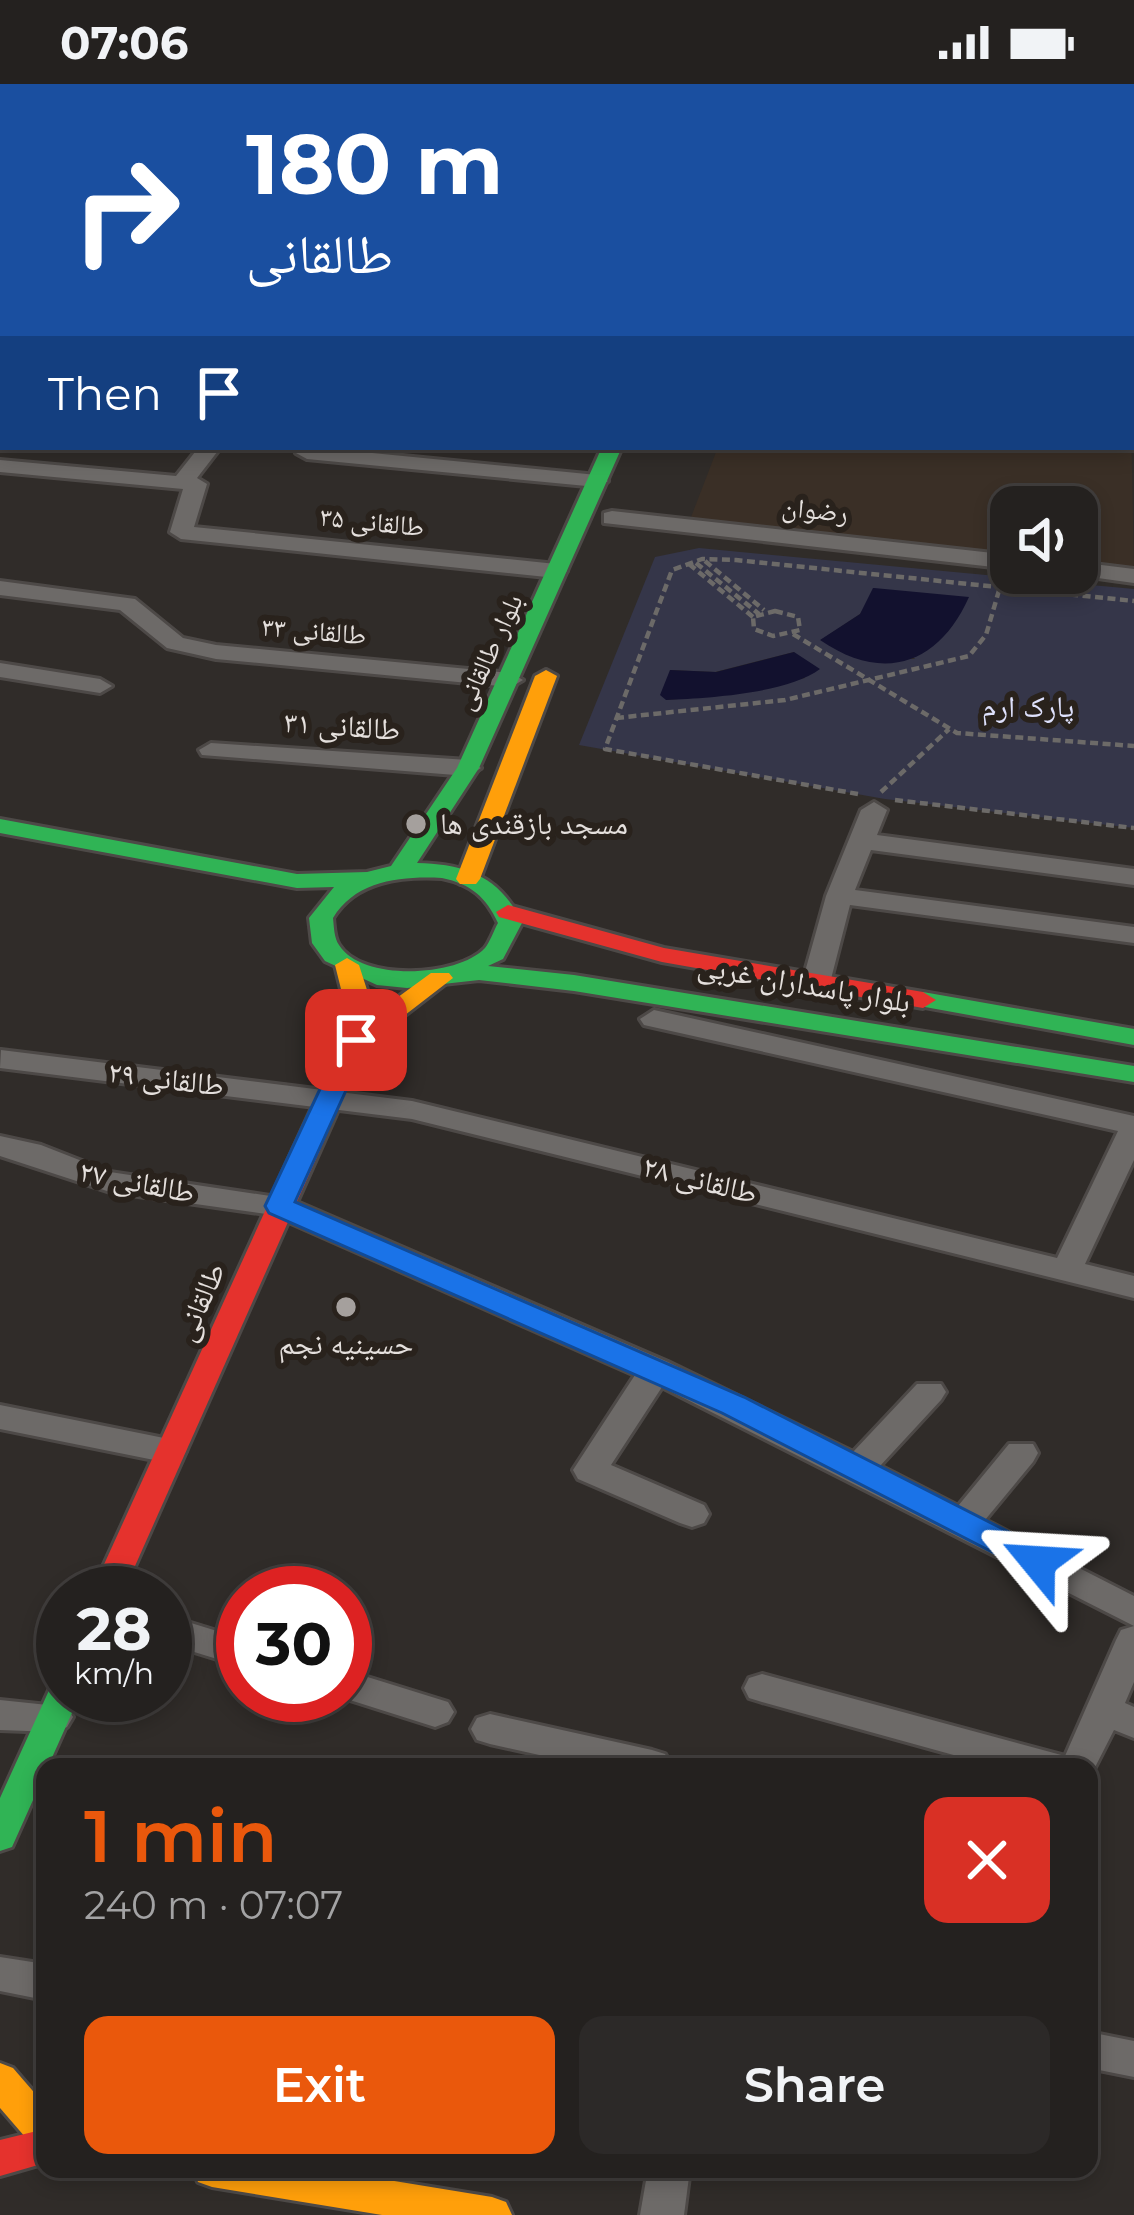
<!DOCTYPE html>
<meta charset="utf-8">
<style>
:root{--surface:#24211f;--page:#2c2928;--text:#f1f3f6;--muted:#a3a3a4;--line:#413e3d;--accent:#ea580c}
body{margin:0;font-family:Montserrat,"Noto Naskh Arabic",sans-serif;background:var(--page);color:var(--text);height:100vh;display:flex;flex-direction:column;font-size:45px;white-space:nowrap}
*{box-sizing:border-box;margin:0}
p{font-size:39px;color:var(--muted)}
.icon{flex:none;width:66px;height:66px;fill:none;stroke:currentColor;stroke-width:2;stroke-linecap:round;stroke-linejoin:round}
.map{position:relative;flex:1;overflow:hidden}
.drawer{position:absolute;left:36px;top:1674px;width:1062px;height:420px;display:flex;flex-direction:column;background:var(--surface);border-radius:24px;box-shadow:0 6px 18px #0003,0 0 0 3px var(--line)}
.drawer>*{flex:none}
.top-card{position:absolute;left:0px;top:0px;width:1134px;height:366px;box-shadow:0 6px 18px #0003,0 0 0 3px var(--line);background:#1a4fa0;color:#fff;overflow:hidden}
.buttons{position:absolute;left:990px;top:402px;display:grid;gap:24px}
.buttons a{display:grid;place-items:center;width:108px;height:108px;border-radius:24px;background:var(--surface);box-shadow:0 6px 18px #0003,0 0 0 3px var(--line);font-size:60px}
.speed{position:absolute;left:36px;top:1482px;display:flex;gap:24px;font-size:60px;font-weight:700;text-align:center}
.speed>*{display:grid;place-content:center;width:156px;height:156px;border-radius:50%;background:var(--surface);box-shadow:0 6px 18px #0003,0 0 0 3px var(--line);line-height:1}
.speed small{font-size:30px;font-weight:400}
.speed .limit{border:18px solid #d22;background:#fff;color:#111}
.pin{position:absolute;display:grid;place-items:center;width:102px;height:102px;color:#fff;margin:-51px;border-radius:24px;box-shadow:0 6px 18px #0006}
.me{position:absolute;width:132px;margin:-66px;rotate:297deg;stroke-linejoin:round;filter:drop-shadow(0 0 9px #0008)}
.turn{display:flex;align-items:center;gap:42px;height:252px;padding:0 48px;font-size:54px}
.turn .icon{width:156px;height:156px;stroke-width:2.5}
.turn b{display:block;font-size:84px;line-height:102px}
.then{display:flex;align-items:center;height:114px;padding:0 48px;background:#0003;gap:24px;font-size:45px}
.round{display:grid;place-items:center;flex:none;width:126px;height:126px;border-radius:24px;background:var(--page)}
.overview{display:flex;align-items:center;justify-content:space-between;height:204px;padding:0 48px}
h1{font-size:72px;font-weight:600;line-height:90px;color:var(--accent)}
.primary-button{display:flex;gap:24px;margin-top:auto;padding:24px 48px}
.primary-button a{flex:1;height:138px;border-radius:24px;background:var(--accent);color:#fff;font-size:48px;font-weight:600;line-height:138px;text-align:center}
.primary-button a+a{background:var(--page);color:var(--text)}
.status{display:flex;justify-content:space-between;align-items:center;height:84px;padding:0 60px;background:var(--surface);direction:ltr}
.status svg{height:33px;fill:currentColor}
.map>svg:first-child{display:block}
.built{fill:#3a2f26}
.green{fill:#353649;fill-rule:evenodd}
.water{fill:#12112e}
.building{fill:#4f4740;stroke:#565250;stroke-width:3}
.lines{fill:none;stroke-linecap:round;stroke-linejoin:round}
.street-casing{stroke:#4d4947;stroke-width:6}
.fast-casing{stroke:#4d4947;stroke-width:6}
.slow-casing{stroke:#4d4947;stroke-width:6}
.jam-casing{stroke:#4d4947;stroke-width:6}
.path{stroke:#6c6a68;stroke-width:4.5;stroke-dasharray:8 4.5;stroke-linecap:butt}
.street{fill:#6d6a68;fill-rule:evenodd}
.fast{fill:#30b455;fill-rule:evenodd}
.slow{fill:#ff9f0a;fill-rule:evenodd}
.jam{fill:#e5322d;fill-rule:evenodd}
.route{fill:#1a73e8;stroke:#114b97;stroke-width:3}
.poi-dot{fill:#a5a09d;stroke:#29221c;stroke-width:4.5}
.labels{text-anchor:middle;stroke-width:12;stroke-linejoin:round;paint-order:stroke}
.far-street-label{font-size:27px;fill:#e4dfdc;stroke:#29221c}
.park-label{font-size:30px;fill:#dee1fc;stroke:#29221c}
.street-label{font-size:30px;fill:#e4dfdc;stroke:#29221c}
.poi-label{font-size:30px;fill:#e4dfdc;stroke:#29221c;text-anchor:start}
</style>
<div class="status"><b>07:06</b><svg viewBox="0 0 49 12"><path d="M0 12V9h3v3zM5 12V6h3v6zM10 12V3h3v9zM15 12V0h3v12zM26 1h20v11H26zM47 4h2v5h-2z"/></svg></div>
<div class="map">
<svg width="1134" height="2131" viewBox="0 0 1134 2131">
<rect width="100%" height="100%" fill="#302c29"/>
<path class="built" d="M1131,334L1134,487L1077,482V423H1011V475L688,441L718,363H1131Z"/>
<path class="green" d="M699,464L1134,505V744L885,715L579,661L655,473ZM867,520L915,575L863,574L821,556L860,530ZM794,568L805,594L717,612L666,616L670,586L715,588Z"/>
<g class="water">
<path d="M873,504H874L969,513C939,580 884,600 820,556L860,530Z"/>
<path d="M794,568L820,585C786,610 708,614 666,616L660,611L670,586L716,588Z"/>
</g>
<path class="building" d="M82,0L196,3L264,0L262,3H79Z"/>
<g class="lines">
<g class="street-casing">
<g id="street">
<path d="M452,0H496L498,3H454Z"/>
<path d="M1110,0H1134V7L1131,3Z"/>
<rect x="1131" y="49" width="3" height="10"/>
<rect x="1131" y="133" width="3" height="10"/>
<rect x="0" y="157" width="3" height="12"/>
<rect x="0" y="212" width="3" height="12"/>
<path d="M3,235V249L0,250V236Z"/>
<rect x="0" y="292" width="3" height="12"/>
<rect x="1131" y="297" width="3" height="12"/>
<path d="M3,317V331L0,332V318Z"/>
<path d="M199,363H221L197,394L207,400L194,443L556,480L567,487L556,494L181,455L170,448L183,405L0,388V376L176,392Z"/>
<path d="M311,363L597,391L608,397L597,403L307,375L296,369Z"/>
<path d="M612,427L1011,471V485L604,439V429Z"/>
<path d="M1077,478L1134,485V499L1069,490L1077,489Z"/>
<path d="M0,497L135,515L183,554L216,561L511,589L523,596L511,603L216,575L167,564L120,526L0,511Z"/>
<path d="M0,579L100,595L112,602L100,609L0,593Z"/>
<path d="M211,659L468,676L481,684L468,692L202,671L199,666Z"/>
<path d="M874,718L887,726L877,751L1134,785V801L871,766L855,806L1134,843V859L850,821L831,895L827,901H807L803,895L826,812L861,726Z"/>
<path d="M654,926L1134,1032V1076L1085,1180L1134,1192V1214L412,1035L0,984L1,966L412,1017L1057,1174L1118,1047L644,941L640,935Z"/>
<path d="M0,1052L41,1061L110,1088L290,1115L668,1278L853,1368L917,1300H941L946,1308L941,1316L880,1382L958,1422L1009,1360H1033L1038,1369L1033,1378L985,1436L1134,1512V1542L662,1303L611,1381L704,1421L709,1430L704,1439L692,1443L680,1439L578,1395L573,1386L635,1291L273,1131L110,1108L0,1072Z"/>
<path d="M0,1321L169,1355L181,1358L186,1367L181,1376L169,1379L0,1345Z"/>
<path d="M165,1531L243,1555V1583L165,1559Z"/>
<path d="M1134,1542V1598L1125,1619L1134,1623V1654L1114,1646L1089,1695V1683H997L762,1618L749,1614L744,1604L749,1594L762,1590L1065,1672L1116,1556L1121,1546Z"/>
<path d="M345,1586L448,1618L454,1628L448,1638L435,1643L334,1611H345Z"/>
<path d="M0,1616L67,1623L73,1633L67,1643L54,1648L0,1646Z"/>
<path d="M490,1630L652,1666L665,1670L671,1681L593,1683L490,1660L477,1656L471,1645L477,1634Z"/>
<path d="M0,1873L45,1880V1916L0,1907Z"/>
<path d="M1089,1948L1134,1957V1993L1089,1984Z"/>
<path d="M648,2085H690L684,2131H640Z"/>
</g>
</g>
<g class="fast-casing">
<g id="fast">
<rect x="1131" y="186" width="3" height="10"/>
<path d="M602,363H622L479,684L417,779C466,780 501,793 522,839L503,875L488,882L574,891L1134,982V998L574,907L479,896L407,904L377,901L325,877L312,859L309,834L334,803L297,804L0,749V735L297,790L367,788L391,782L457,684ZM442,794C471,800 486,813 498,839C494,846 490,858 485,864C458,893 362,898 339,861C334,854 334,843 333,834C356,796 402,792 442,794Z"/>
<path d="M923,908L1134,945V961L914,921L910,916L914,911Z"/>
<path d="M63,1598V1611H80L12,1763L0,1767V1714L51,1602Z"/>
</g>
</g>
<g class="slow-casing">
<g id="slow">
<rect x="0" y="84" width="3" height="10"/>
<path d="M546,586L557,592L480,795L476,800H460L456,795L535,592Z"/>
<path d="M347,874L359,881L368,909V935L431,889H449L453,894L365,962L356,964L343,956L342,909L335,881Z"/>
<path d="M0,1979L13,1984L45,2021V2066L32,2061L0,2024Z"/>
<path d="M193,2085H321L492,2113L506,2118L512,2131H382L212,2103L198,2098Z"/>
</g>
</g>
<g class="jam-casing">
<g id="jam">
<path d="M666,0H680L681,3H667Z"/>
<path d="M508,821L664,864L923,908L936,916L923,924L662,878L499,833L496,828Z"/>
<path d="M356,948L369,956L123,1509H91L343,956Z"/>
<path d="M45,2045V2079L0,2092V2056Z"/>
</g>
</g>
<g class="path">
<path d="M705,477L764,526"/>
<path d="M696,479L759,530"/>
<path d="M689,480L753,533"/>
<path d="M775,527L798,533L800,546L773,552L754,545L753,533Z"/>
<path d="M793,550L957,649L1134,662"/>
<path d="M616,634L785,616L969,572L986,551L1000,503"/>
<path d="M881,708L949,645"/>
<path d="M858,710L605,665L672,486L702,475L736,476L1134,517"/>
<path d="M895,716L1134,744"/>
</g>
<use href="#street" class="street"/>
<use href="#fast" class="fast"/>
<use href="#slow" class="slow"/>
<use href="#jam" class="jam"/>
</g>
<path class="route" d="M356,948L369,956L295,1118L744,1313L1050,1469L1054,1478L1050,1486H1027L722,1329L269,1129L265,1122L343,956Z"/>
<g class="poi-dot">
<circle cx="416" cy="740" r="12"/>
<circle cx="346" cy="1223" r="12"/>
</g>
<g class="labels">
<g class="far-street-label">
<text transform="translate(815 426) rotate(6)" y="9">رضوان</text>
<text transform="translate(372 438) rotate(6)" y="9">طالقانی ۳۵</text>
<text transform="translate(314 547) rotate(5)" y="9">طالقانی ۳۳</text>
<text transform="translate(489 568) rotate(-65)" y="9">بلوار طالقانی</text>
</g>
<g class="park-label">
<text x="1028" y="633">پارک ارم</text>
</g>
<g class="street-label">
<text transform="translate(342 642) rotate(4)" y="10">طالقانی ۳۱</text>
<text transform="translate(804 900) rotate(10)" y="10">بلوار پاسداران غربی</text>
<text transform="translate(166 995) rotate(7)" y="10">طالقانی ۲۹</text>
<text transform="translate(700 1096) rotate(14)" y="10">طالقانی ۲۸</text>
<text transform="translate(137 1098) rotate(11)" y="10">طالقانی ۲۷</text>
<text transform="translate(200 1218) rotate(-66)" y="10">طالقانی</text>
</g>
<g class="poi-label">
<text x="440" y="750">مسجد بازقندی ها</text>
<text x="346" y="1270" text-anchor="middle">حسینیه نجم</text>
</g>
</g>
</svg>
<div class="buttons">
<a><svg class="icon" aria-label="sound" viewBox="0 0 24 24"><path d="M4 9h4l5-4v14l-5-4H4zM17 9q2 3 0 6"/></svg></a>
</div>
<div class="speed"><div>28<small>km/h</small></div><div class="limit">30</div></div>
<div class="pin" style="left:356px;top:956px;background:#d93025"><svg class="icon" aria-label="arrive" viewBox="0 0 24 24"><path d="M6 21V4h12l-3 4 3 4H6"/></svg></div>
<svg class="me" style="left:1038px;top:1478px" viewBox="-20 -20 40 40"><path d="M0-17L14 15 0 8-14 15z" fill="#1a73e8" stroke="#fff" stroke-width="4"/></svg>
<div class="top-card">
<div class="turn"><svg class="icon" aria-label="right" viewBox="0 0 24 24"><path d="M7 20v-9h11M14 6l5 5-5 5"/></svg><div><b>180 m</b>طالقانی</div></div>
<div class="then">Then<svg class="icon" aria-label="arrive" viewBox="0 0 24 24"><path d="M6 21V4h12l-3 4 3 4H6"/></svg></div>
</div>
<section class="drawer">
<div class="overview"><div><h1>1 min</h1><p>240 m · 07:07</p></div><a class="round" style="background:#d93025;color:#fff"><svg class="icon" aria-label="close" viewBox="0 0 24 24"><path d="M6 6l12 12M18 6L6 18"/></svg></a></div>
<div class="primary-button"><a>Exit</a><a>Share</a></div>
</section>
</div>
